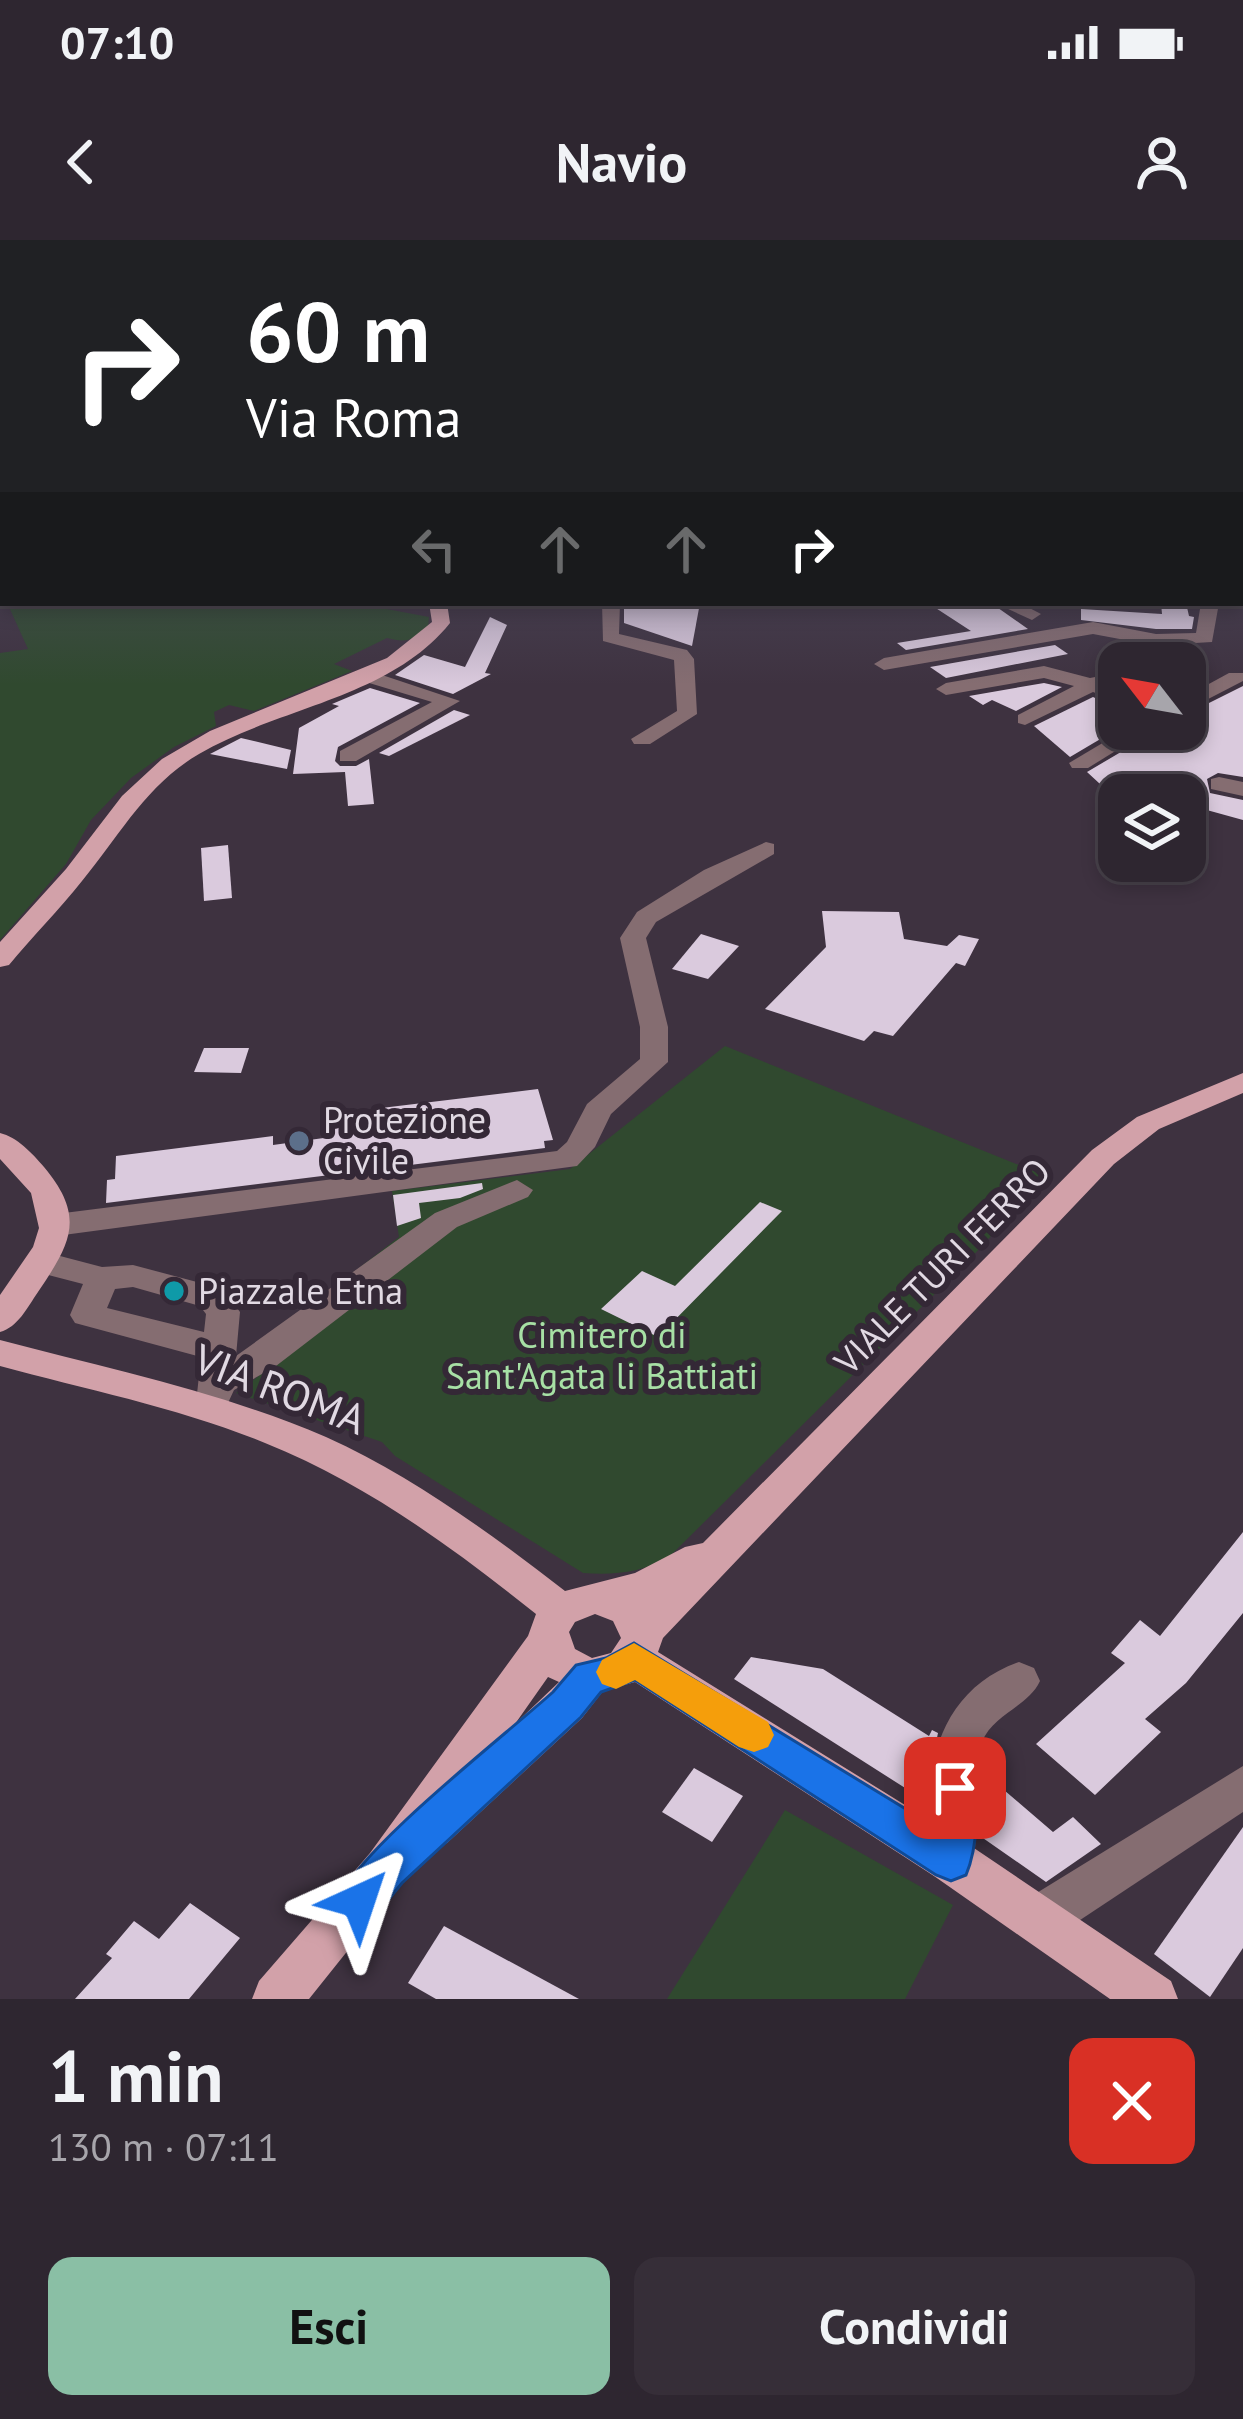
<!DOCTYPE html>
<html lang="it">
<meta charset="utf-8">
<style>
:root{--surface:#2e2630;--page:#362e38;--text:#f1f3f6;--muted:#a7a5ab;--line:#49434c;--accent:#8abfa5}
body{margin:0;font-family:"PT Sans",sans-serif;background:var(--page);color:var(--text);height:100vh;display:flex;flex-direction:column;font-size:45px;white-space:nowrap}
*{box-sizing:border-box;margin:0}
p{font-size:39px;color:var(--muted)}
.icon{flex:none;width:66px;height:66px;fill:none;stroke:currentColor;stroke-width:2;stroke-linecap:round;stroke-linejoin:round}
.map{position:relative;height:1759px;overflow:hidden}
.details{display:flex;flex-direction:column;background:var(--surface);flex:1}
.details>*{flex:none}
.guide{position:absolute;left:0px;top:0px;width:1245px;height:366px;box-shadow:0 6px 18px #0003,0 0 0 3px var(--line);background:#202124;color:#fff;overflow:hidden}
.needle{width:78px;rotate:301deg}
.controls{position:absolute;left:1098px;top:402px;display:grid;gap:24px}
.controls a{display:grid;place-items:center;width:108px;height:108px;border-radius:24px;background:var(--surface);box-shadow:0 6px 18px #0003,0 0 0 3px var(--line);font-size:60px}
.pin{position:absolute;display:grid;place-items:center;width:102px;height:102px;color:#fff;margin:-51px;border-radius:24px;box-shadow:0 6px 18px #0006}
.me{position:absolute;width:132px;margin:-66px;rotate:42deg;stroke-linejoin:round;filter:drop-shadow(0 0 9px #0008)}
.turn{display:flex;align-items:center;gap:42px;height:252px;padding:0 48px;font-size:54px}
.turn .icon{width:156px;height:156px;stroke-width:2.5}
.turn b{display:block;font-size:84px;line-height:102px}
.lanes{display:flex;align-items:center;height:114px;padding:0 48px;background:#0003;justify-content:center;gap:60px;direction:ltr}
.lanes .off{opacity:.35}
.round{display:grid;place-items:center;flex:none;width:126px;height:126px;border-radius:24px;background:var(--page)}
.summary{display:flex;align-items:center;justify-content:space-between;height:204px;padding:0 48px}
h1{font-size:72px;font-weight:700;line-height:90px}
.primary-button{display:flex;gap:24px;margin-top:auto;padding:24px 48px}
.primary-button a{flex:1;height:138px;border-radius:24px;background:var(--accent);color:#111;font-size:48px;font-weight:700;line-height:138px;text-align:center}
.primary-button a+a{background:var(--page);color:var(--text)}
.status{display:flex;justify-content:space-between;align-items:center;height:84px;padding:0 60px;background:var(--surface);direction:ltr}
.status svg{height:33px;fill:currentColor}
header{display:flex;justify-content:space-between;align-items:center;height:156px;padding:0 48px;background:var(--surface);font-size:54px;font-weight:700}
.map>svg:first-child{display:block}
.green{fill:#30492f}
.building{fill:#dacadd}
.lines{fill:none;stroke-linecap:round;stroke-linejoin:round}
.minor{fill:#856d71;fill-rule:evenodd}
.major{fill:#d2a1a9;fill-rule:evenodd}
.route{fill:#1a73e8;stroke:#114b97;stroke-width:3}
.slow{fill:#f59e0b}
.service-dot{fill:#5c6f8a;stroke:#342836;stroke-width:4.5}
.culture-dot{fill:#0f9aa8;stroke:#342836;stroke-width:4.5}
.labels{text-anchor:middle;stroke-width:12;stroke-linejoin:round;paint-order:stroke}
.poi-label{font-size:36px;fill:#e1d9e3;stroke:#342836;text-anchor:start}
.street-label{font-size:36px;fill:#e1d9e3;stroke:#342836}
.park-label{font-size:36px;fill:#a7e0a5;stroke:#342836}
.near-street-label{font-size:42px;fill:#e1d9e3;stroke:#342836}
</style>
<div class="status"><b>07:10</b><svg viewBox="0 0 49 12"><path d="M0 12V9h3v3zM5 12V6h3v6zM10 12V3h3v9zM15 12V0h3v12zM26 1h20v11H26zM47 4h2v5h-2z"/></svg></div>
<header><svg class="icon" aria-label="back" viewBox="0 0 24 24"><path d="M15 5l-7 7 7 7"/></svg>Navio<svg class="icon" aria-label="person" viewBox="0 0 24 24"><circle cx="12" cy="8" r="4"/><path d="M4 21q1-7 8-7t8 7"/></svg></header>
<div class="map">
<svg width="1243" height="1759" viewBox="0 0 1243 1759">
<rect width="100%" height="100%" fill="#3e3240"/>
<g class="green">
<path d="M25,363H355L429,377L428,388C413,401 405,403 387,398L334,424L352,431L254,471L229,465L214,472L216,486L174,507L131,538L91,580L66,624L0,700V413L28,409L9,367Z"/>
<path d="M725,806L1046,936L970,1019L670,1316C643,1333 614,1335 583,1333L395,1216L382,1202L236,1153L275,1124L253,1110L399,997L392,951L570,929Z"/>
<path d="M785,1570L953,1665L905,1759H667Z"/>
</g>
<g class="building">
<path d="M624,363H700L692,406L624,383Z"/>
<path d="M928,363H991L1028,389L906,410L897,403L971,391Z"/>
<path d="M1161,363H1186L1189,376L1194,377L1192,389H1156L1081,380V369L1162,374Z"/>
<path d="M490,377L507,385L485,433L491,434L453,454L395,435L424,415L465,427Z"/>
<path d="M1055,405L1068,414L946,438L930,427Z"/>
<path d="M1044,443L1062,447L1016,471L992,460L983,465L969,456Z"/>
<path d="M1243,446V537L1218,533L1207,539L1210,553L1243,560V580L1185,564L1183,555L1194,543L1112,555L1087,532L1148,496L1185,491V475Z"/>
<path d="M370,448L420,463L338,507L335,521L340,526H356L369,519L374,564L348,566L345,532L293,534L299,488L339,466L332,464Z"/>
<path d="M1093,457L1119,469V488L1070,517L1034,486Z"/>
<path d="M454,470L470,475L389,516L379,513Z"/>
<path d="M241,498L291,510L287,529L210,514Z"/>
<path d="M228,605L232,658L204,661L201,608Z"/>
<path d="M822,671L899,672L904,699L947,706L959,695L979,699L965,726L956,723L893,796L874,791L864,801L765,769L826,707Z"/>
<path d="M701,694L739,706L708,739L672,729Z"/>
<path d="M204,808H249L241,833L194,832Z"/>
<path d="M538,849L553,900L544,901L545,908L106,963L107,940L115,939L116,916L273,896V905L331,897L330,881L374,875L373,869Z"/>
<path d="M482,943L483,949L460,958L419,963L421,978L397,986L393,955Z"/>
<path d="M760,962L782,971L658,1097L601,1069L642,1031L675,1046Z"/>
<path d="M1243,1292V1373L1186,1443L1145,1479L1161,1492L1095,1555L1036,1504L1125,1423L1111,1413L1140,1380L1160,1396Z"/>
<path d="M751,1417L823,1429L929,1496L932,1490L938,1493L924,1560L734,1439Z"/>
<path d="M694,1528L743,1556L712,1602L662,1572Z"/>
<path d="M979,1550L995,1559L1004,1550L1053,1592L1073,1577L1101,1604L1046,1642L980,1596Z"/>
<path d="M1243,1587V1708L1210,1757L1154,1714Z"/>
<path d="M190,1663L240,1698L189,1759H75L112,1718L106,1714L134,1681L159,1699Z"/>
<path d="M444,1686L579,1759H436L408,1743Z"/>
</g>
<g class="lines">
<g class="minor">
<path d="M0,254L3,255V265L0,264Z"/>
<path d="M602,363H620L619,394L687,410L694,419L697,474L650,504H634L631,499L677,471L674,420L603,401Z"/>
<path d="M995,363H1020L1041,374L1032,380Z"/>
<path d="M1201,363H1219L1212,402L1161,405L1140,423H1118L1141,403L1093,394L884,430L874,424L884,418L1093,382L1156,394L1196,393Z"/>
<path d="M1044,426L1090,438L1116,433L1119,437L1109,445L1119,449V462L1093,452L1025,485L1018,483V475L1074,446L1044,438L946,455L936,449L946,443Z"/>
<path d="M356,431H370L460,461L356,521H340V511L432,462L356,439Z"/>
<path d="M1229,433H1243V441L1185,471V457Z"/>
<path d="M1126,489H1151L1088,528H1072L1069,523Z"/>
<path d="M1219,537L1243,542V556L1211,549V539Z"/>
<path d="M766,602L774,604V614L656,682L646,698L668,787V822L611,874L595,907L577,926L56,996L45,992L40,985L45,978L56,974L557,911L567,902L587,864L640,819V787L620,698L637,672L704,630Z"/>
<path d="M517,940L533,950L528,957L457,987L276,1126L234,1150L228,1163L215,1167L202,1163L197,1154L201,1117L75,1083L70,1075L83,1044L29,1030L24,1022L29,1014L41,1011L102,1027L133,1025L212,1046L224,1050L240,1072L236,1116L435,973ZM133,1047L200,1066L206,1074L204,1092L107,1068L115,1049Z"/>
<path d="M1019,1422L1034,1428L1040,1441C1028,1467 993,1474 982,1502C965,1545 986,1595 968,1636L951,1642L934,1636C925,1615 928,1594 928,1571C929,1504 952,1446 1019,1422Z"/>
<path d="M1243,1526V1572L1056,1696L1039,1703L1022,1696L1015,1679L1022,1662Z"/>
</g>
<g class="major">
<rect x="1242" y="247" width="1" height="10"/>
<rect x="1242" y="333" width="1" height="11"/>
<path d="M429,363H447L450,383C390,458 279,467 199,514C146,545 120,595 82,641C59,670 33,696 9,725L0,727V702L66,629L122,556L162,519L210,491L387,418L432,382Z"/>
<path d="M1243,833V853L1159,889L1114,924L663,1398L658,1412L968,1604L1171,1741L1178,1759H1110L934,1636L635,1442L603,1451L582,1478L447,1603L429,1609L309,1759H252L259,1741L370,1613L528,1396L536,1374C452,1307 365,1243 265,1203C180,1168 88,1150 0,1126V1100C109,1129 222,1152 326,1197C412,1236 490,1293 565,1351L635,1333L685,1307L703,1303L1092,910L1137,877ZM595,1374L613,1381L621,1398L611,1413L592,1418L575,1409L569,1392L575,1382ZM548,1437L559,1442L515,1484Z"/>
<path d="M0,893C17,897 32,913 44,927C86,977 71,1003 38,1052C27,1068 18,1087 0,1092V1055L33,1007L39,988L31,953L0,919Z"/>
</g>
</g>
<linearGradient id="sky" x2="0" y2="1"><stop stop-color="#221c23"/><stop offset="0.45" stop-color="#524f64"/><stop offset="1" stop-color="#524f64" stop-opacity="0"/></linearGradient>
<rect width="1243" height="445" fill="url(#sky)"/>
<path class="route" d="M634,1403L932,1585L934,1548L940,1534L955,1529L970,1534C981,1560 977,1609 966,1635L951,1641L936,1635L635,1440L601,1452L581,1477L402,1643L375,1676L359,1682L344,1676L337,1661C361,1607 502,1498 553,1452L576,1425L606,1418Z"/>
<path class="slow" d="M634,1403L768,1482L774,1495L768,1507L754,1512L739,1507L635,1440L616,1449L602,1444L596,1432L602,1420Z"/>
<circle class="service-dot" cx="299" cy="901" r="12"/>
<circle class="culture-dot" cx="174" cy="1051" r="12"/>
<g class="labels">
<g class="poi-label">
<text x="323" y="893">Protezione<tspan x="323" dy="41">Civile</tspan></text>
<text x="198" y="1064">Piazzale Etna</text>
</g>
<g class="street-label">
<text transform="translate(942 1026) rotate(-45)" y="13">VIALE TURI FERRO</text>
</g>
<g class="park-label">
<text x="602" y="1108">Cimitero di<tspan x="602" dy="41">Sant'Agata li Battiati</tspan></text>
</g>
<g class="near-street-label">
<text transform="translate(280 1149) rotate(21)" y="15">VIA ROMA</text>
</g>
</g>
</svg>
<div class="controls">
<a><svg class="needle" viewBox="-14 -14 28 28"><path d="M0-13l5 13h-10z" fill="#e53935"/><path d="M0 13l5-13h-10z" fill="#a7a5ab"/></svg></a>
<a><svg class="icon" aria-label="layers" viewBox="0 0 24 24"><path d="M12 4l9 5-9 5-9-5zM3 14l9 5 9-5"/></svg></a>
</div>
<div class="pin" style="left:955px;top:1548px;background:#d93025"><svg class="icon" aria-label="arrive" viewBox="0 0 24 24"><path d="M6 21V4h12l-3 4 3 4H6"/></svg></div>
<svg class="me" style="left:359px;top:1661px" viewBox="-20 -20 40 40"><path d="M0-17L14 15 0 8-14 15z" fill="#1a73e8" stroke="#fff" stroke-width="4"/></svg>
<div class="guide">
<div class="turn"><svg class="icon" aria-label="right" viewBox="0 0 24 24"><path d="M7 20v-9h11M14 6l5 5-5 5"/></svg><div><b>60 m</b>Via Roma</div></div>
<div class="lanes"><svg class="icon off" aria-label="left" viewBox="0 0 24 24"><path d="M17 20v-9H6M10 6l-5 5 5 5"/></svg><svg class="icon off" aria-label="ahead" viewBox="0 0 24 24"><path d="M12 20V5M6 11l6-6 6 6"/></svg><svg class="icon off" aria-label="ahead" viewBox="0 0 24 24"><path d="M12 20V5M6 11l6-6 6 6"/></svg><svg class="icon" aria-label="right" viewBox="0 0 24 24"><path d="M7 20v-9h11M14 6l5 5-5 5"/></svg></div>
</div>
</div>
<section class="details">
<div class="summary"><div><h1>1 min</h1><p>130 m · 07:11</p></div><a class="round" style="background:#d93025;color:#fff"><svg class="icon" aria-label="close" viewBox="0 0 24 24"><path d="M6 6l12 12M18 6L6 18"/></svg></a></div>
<div class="primary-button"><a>Esci</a><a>Condividi</a></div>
</section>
